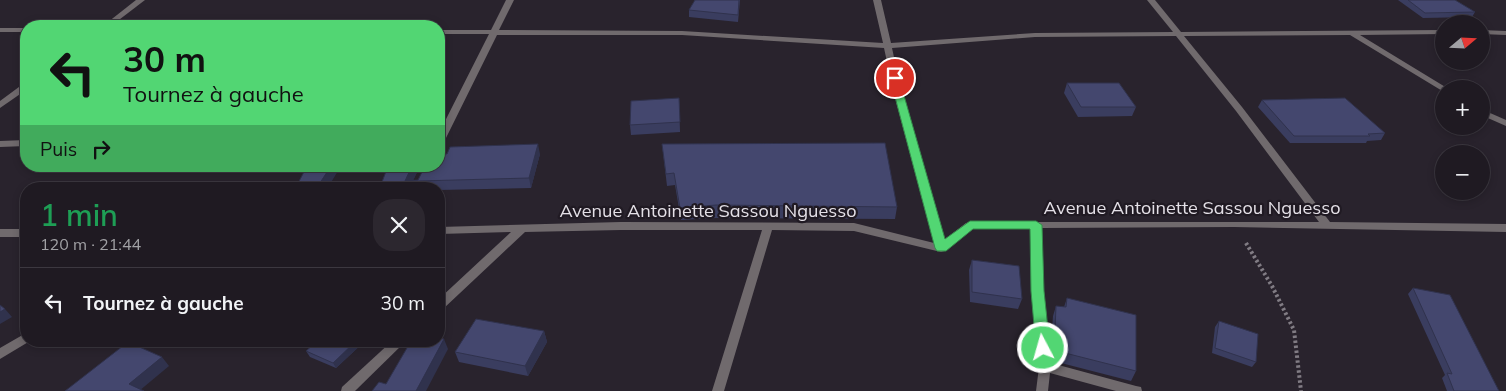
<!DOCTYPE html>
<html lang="fr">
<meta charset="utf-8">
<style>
:root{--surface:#1f1a22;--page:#2c272f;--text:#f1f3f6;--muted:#a1a1a5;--line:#3c3840}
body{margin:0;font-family:Mulish,sans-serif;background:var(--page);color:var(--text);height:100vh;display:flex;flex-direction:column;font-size:19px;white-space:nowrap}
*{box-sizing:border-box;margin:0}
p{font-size:16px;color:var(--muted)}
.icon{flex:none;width:28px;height:28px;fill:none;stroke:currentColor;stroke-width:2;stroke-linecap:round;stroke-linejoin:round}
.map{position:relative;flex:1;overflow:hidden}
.panel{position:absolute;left:20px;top:182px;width:425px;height:165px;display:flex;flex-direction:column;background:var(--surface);border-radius:20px;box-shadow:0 2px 8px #0003,0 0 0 1px var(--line)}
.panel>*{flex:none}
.hud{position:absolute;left:20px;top:20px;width:425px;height:152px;border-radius:20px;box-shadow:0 2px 8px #0003,0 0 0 1px var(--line);background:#52d673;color:#111;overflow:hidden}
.needle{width:32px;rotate:71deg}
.tools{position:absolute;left:1435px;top:15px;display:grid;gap:10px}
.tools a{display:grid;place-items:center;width:55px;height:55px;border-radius:50%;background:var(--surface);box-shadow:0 2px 8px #0003,0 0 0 1px var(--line);font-size:25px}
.pin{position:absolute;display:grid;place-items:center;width:42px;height:42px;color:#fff;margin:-21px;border:2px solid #fff;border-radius:50%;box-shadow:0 1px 5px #0007}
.me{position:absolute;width:55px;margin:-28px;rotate:354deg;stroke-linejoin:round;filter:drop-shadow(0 0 4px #0008)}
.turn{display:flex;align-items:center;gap:18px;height:105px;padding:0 20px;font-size:22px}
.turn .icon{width:65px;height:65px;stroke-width:2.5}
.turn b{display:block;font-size:35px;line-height:42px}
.then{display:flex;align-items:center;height:48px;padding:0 20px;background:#0003;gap:10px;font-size:19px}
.round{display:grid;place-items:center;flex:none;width:52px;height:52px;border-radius:20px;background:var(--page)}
.summary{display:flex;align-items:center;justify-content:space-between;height:85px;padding:0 20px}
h1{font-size:30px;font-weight:600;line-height:38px;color:#1e9e55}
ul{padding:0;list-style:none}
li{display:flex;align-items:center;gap:15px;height:70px;padding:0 20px;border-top:1px solid var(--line)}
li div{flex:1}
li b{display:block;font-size:19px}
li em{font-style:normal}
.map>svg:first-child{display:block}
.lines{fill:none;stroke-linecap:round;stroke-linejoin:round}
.path{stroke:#817c84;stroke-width:4;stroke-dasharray:2.5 2.5;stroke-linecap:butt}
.minor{fill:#706a6d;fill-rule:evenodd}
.wall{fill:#3a3d5f}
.shaded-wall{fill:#30324d}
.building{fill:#44476e;stroke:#30324d}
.route{fill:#52d673;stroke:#358b4b}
.labels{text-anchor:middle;stroke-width:4.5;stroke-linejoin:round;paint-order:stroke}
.street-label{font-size:18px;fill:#e4e0e7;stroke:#201a23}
</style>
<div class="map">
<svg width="1506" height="391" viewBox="0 0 1506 391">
<rect width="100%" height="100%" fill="#29232d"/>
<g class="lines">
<path class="path" d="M1246,243L1272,286L1294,330L1301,391"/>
<g class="minor">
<path d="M136,0H145L111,26H103Z"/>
<path d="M506,0H514L499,30L682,31L883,43L873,0H881L891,43L1035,33L1173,32L1147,0H1155L1181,32L1444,30V34L1360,35L1447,88L1444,89V92L1350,35L1184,36L1242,107L1330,222L1506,224V232L1234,227L1041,228L1043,291L1051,363L1136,386L1141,387L1142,391H1116L1050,373L1048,391H1036L1039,367L1031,291V228H972L945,251L941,252L854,231L772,230L724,391H712L762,230H621L525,232L443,309L439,310V299L511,232L439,234V227L621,222L854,223L934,243L894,94L884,48L682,35H497L444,142L439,145V133L489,34H439V30H491ZM1176,36L1236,111L1319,222H970L966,223L944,240L902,94L892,48L1035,37Z"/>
<rect x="0" y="28" width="26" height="4"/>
<path d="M1481,30L1506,31V35L1481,34Z"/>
<path d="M23,84H26V90L0,108V101Z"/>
<path d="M1481,109L1506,120V126L1481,115Z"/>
<path d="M26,140V146L0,147V141Z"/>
<rect x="0" y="229" width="26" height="8"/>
<path d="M26,333V341H30L0,359V348Z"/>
<path d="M392,341H406L355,391H341L342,387Z"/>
</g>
</g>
<g class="wall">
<path d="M695,0H740L738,22L689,17V10Z"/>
<path d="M1398,0H1455L1475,12L1472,17L1423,18Z"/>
<path d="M1067,83L1136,107L1132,116L1078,117L1064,93Z"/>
<path d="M679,98L680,132L631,135L630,125Z"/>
<path d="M1262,100L1385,133L1381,140L1367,141L1366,143H1290L1258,107Z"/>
<path d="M662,144L897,207L895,219L716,218L681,220L675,185L667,186Z"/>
<path d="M540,154L531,188L439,190V189H384L382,182L420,166L413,180H418Z"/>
<path d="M972,260L1022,299L1018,309L970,302L969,270Z"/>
<path d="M1413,288L1499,391H1447L1442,378L1445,375L1408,294Z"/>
<path d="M1067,298L1136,371L1131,381L1061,363V348L1051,341L1053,316L1056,306L1064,307Z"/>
<path d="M1219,321L1256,362L1252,367L1212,353L1215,327Z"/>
<path d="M544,331L547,342L528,376L459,362L455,352Z"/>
<path d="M365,341L336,368L310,357L306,351Z"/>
</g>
<g class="shaded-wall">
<path d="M538,144L540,154L531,188L529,178Z"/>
<path d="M331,166H341L327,189H316Z"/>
<path d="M412,166H420L413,181H405Z"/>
<path d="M5,309L12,317L0,324V312Z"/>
<path d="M544,331L547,342L528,376L525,366Z"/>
<path d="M444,339L448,349L426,391H416Z"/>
<path d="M356,341H365L336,368L333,363Z"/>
<path d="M162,357L169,366L139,391L129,384Z"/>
</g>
<g class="building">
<path d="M695,0H739L738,15L689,10Z"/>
<path d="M1408,0H1455L1475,12L1425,13Z"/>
<path d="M1067,83H1119L1136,107H1081Z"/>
<path d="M679,98L680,122L630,125L631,101Z"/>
<path d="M1345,98L1385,133L1368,134L1370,136H1294L1262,100Z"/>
<path d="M885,143L897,207L716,205L680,208L674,173L666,174L662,144Z"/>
<path d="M538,144L529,178L382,182L388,166H412L405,181L418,180L425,166H439V154H447L450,147Z"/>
<path d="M307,166H331L316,189H295Z"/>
<path d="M972,260L1019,266L1022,299L972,292Z"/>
<path d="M1413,288L1450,295L1499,391H1454L1447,373L1452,374Z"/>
<path d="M1067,298L1136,315V371L1065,353V338L1055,330L1056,306L1066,307Z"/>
<path d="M0,305L5,309L0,312Z"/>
<path d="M476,319L544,331L525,366L455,352Z"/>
<path d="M1219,321L1258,334L1256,362L1215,348Z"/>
<path d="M439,338L444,339L416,391H372L379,382L386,384L411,341H439Z"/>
<path d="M317,341H356L333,363L306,351Z"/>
<path d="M128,342L162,357L129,384L144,391H65Z"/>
</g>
<path class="route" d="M895,75L899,78L945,239L970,221H1036L1042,225L1044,291L1050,348L1048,352L1043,353L1038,352L1036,348L1031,291L1030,229H973L946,251H937L935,248L890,78Z"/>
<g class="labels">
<g class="street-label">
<text x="1192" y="214">Avenue Antoinette Sassou Nguesso</text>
<text x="708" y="217">Avenue Antoinette Sassou Nguesso</text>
</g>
</g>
</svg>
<div class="tools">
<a><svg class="needle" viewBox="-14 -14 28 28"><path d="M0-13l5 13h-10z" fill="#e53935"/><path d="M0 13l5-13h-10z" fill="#a1a1a5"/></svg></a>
<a>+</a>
<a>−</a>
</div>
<div class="pin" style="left:895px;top:78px;background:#d93025"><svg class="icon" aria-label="arrive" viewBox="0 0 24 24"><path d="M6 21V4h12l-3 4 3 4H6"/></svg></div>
<svg class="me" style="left:1043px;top:348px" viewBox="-20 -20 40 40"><circle r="17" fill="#52d673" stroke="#fff" stroke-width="3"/><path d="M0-11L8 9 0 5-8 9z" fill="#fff"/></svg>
<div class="hud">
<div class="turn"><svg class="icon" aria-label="left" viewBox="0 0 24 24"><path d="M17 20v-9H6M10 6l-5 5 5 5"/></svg><div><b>30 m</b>Tournez à gauche</div></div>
<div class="then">Puis<svg class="icon" aria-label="right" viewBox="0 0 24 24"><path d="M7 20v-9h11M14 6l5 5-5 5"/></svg></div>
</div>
<section class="panel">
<div class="summary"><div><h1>1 min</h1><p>120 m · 21:44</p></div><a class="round"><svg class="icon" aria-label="close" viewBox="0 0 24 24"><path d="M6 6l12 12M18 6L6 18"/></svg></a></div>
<ul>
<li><svg class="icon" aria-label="left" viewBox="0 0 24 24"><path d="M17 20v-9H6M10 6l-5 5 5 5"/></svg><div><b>Tournez à gauche</b></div><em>30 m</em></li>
</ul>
</section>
</div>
